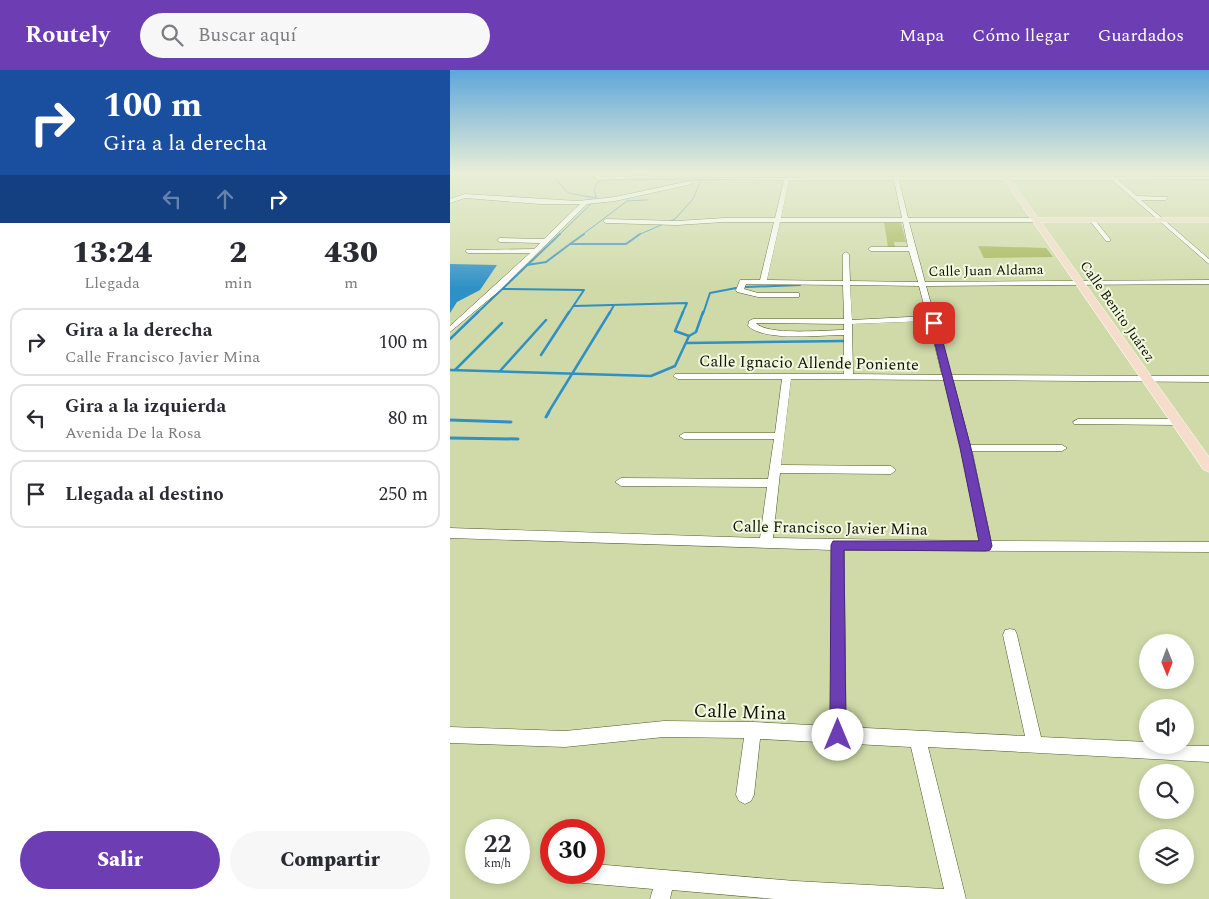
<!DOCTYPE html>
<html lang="es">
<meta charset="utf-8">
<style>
:root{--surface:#fff;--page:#f7f7f7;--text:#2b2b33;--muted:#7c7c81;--line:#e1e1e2;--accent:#6d3db4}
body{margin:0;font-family:Spectral,serif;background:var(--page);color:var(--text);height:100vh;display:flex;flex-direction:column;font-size:19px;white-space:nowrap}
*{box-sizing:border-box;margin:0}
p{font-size:16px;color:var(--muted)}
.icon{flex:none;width:28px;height:28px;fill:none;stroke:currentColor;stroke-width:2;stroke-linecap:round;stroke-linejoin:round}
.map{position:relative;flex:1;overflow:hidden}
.details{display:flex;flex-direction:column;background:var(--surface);width:450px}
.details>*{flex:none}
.hud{background:#1a4fa0;color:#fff;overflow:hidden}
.needle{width:32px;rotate:179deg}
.controls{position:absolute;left:689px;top:564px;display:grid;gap:10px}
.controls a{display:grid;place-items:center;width:55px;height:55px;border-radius:50%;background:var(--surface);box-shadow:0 2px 8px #0003;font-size:25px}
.speed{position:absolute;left:15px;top:749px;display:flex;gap:10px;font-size:25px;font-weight:700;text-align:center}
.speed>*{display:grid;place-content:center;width:65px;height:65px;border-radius:50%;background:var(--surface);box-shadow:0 2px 8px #0003;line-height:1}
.speed small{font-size:12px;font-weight:400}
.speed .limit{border:8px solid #d22;background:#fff;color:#111}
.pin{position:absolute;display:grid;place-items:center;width:42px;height:42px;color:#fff;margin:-21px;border-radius:10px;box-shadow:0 2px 8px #0006}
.me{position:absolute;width:55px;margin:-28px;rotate:0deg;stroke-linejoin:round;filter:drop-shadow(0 0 4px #0008)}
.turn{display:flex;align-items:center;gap:18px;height:105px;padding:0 20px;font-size:22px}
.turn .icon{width:65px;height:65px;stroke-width:2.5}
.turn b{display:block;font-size:35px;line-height:42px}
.lanes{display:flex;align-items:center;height:48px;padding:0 20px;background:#0003;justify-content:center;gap:25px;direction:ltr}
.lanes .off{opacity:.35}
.eta{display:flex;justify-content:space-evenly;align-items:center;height:85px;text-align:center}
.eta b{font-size:30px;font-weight:800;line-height:35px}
.action{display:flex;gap:10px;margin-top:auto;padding:10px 20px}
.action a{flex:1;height:58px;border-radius:30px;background:var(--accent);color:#fff;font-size:20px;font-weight:800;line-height:58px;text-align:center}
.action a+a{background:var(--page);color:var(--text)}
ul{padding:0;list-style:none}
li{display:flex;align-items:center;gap:15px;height:68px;margin:0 10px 8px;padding:0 10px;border:2px solid var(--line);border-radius:15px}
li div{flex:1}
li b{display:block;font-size:19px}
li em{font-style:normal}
header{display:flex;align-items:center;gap:30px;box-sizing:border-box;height:70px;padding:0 25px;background:var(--accent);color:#fff}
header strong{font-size:24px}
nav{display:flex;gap:28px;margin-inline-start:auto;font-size:18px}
.search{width:350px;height:45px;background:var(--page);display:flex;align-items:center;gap:12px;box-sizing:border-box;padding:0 18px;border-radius:28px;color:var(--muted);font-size:19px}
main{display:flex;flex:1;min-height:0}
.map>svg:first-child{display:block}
.green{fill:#a2b352}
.water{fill:#2f90c6}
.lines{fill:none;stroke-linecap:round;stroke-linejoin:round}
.stream-far3{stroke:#2f90c6;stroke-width:1}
.stream-far2{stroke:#2f90c6;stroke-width:2}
.stream-far1{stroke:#2f90c6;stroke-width:2.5}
.stream{stroke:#2f90c6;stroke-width:3}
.minor-casing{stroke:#50582b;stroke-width:1}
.major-casing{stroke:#fff;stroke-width:1}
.minor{fill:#fff;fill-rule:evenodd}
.major{fill:#f6ddcb;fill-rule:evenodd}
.route{fill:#6d3db4;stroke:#472875}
.labels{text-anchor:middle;stroke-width:4;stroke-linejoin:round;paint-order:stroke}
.far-street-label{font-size:14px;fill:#0d1001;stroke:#f2f8df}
.street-label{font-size:16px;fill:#0d1001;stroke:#f2f8df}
.near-street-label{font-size:19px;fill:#0d1001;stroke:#f2f8df}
</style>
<header>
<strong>Routely</strong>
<div class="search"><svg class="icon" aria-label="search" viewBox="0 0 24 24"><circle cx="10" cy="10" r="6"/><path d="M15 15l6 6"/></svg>Buscar aquí</div>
<nav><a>Mapa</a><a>Cómo llegar</a><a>Guardados</a></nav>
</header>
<main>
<section class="details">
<div class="hud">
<div class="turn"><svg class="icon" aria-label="right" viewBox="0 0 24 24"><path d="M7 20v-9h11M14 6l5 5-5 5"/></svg><div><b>100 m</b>Gira a la derecha</div></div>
<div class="lanes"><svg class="icon off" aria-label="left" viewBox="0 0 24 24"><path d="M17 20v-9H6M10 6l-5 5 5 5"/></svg><svg class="icon off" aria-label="ahead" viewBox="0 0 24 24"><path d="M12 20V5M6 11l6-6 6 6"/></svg><svg class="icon" aria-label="right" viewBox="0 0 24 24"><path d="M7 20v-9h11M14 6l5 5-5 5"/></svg></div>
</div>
<div class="eta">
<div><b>13:24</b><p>Llegada</p></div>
<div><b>2</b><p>min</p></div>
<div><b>430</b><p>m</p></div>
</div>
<ul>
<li><svg class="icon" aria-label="right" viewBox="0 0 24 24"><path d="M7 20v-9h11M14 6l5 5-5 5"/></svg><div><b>Gira a la derecha</b><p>Calle Francisco Javier Mina</p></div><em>100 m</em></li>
<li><svg class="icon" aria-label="left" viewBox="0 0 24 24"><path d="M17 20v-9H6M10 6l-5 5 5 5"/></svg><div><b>Gira a la izquierda</b><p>Avenida De la Rosa</p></div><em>80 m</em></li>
<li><svg class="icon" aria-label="arrive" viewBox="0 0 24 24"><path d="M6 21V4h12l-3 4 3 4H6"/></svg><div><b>Llegada al destino</b></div><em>250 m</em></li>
</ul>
<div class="action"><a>Salir</a><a>Compartir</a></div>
</section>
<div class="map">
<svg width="759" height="829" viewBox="0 0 759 829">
<rect width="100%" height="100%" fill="#cfdaa8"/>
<g class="green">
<path d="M434,152H451L456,172H444L445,177H438Z"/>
<path d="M528,176L596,178L603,187L534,188Z"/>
</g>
<path class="water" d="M0,194L47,195L30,220L7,232L0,243Z"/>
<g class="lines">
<g class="stream-far3">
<path d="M95,102L103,106L118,123L146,128"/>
<path d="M149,110H250"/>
<path d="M146,127L144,120L149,110V102"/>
<path d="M109,165L147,128"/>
<path d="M132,165L177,131L197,130"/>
<path d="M188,165L225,149L243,129L251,110L291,109"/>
</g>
<g class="stream-far2">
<path d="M120,174L134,164"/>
<path d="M77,195L96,192L120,174H176L190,164"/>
<path d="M296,217L350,215"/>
<path d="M52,219L134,220L118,244"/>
<path d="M124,236L237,233L232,244"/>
<path d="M26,244L110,164"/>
<path d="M159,244L164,235"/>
<path d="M253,244L260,223L286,218"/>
</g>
<g class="stream-far1">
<path d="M233,242L225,261L239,266"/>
<path d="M0,269L28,242"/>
<path d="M236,273L395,271"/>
<path d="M91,285L119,242"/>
<path d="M0,300L201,306L225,296L239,266L246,262L253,242"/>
<path d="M5,300L52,253"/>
<path d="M50,301L96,250"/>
<path d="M98,343L160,242"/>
</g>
<g class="stream">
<path d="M96,347L99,342"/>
<path d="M0,350L61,352"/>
<path d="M0,368L68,369"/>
</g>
<g class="minor-casing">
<g id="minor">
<path d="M145,102H149L150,107L192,106L241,108L444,107L443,102H447L449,107H659L661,105L665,107H759V109L668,110L687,126L718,127L716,130H691L759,189V194L662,110H449L458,148H585L588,150L585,152H459L475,212L759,210V214L476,216L501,305L759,306V312L503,310L520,375H612L617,378L612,381H522L541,471L759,472V482L394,480L396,657L575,666L553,565L555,560L560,559L565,560L567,565L591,667L698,672V675L759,676V692L478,677L516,829H324L222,820L220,829H200L203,819L122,812L115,809L113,802H144V794L345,811L494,819L461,677L310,669L304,725L301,731L295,734L289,731L286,725L294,668L214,667L115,677L0,673V657L115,661L214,651L303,652L380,656L382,480L0,468V458L310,468L317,417L171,416L165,412L171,408L318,409L324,369H234L229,366L234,363H325L332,309H228L223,306L225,304H394V265C370,265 316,272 298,256L299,251L303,249H394L393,215L296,214L294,219L308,223H349V227H308L287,222L286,220L290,210H310L324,152H274L227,155L156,153L153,151L156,149L227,151L274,148H325L334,110L192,108L149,110L145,108ZM339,110H444L452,148H331ZM330,152H453L458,177H421L418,179L421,181H459L468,212L400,211L399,184L396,182L393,184V211L317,210ZM400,215L469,216L477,246L402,250ZM479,251L492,305L403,304L402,254ZM306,253L394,254V260C376,260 316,266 306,253ZM341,309L494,310L511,378L529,471L323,468L330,403L441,404L446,400L441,396L331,395Z"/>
<path d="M240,111L242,114L165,131L137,134L49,221L0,262V256L80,183H18L15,181L16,180L84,179L90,173L50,172L47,170L50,168L94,169L130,134H90L15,128L0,133V129L15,124L128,131L165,127Z"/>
<path d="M640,149H644L660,169V171H656L640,151Z"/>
<path d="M628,349H727L732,352L727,355L624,354L623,352Z"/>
</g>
</g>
<g class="major-casing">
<path id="major" d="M549,102H555L588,148H759V152H591L759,387V402L754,400Z"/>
</g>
<use href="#minor" class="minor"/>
<use href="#major" class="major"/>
</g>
<linearGradient id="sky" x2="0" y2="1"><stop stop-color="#5ea6da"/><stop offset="0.47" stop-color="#e9eed8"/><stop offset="1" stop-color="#e9eed8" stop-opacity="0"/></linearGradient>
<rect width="759" height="218" fill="url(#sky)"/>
<path class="route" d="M484,251L488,253L521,378L542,476L540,480L536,481L394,480L396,665L394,671L388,673L382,671L380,665L381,475L383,471H529L510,378L480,253Z"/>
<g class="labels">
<g class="far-street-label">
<text transform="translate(536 200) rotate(-1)" y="5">Calle Juan Aldama</text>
<text transform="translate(668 241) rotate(55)" y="5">Calle Benito Juárez</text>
</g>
<g class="street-label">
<text transform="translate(359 292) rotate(1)" y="6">Calle Ignacio Allende Poniente</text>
<text transform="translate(380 457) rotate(1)" y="6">Calle Francisco Javier Mina</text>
</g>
<g class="near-street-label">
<text transform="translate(290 641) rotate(2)" y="7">Calle Mina</text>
</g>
</g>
</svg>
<div class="controls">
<a><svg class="needle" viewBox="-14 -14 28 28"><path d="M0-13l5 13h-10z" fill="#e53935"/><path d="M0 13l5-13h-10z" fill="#7c7c81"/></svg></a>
<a><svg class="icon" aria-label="sound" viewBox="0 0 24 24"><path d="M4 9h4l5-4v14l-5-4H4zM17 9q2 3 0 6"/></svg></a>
<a><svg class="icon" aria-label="search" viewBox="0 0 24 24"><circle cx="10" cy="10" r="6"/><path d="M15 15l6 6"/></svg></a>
<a><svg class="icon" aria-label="layers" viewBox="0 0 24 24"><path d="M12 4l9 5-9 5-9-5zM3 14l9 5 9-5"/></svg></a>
</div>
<div class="speed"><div>22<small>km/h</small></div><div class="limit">30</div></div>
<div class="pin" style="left:484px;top:253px;background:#d93025"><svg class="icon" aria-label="arrive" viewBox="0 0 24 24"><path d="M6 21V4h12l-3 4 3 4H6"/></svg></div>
<svg class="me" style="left:388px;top:665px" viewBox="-20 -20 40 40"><circle r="19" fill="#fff"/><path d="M0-13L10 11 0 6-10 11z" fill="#6d3db4"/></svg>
</div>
</main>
